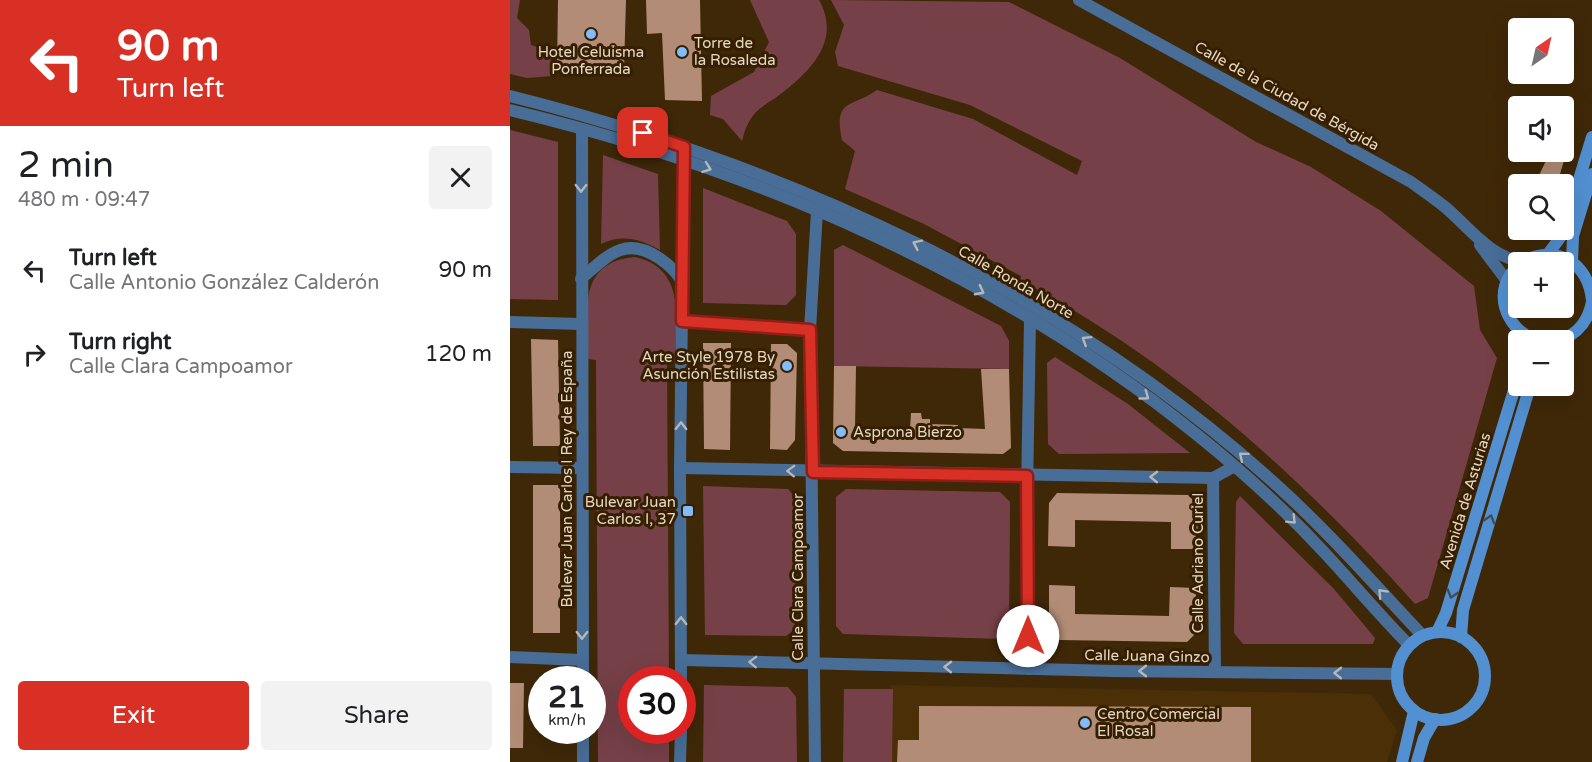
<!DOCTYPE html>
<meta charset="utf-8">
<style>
:root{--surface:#fff;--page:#f2f2f2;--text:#202124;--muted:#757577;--accent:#d93025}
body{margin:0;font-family:"Varela Round",sans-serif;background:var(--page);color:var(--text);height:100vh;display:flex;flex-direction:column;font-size:22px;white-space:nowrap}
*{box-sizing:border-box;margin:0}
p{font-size:20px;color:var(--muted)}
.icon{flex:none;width:33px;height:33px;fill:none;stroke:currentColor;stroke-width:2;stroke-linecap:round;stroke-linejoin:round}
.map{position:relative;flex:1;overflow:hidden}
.drawer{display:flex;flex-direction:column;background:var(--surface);width:510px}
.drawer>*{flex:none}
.banner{background:#d93025;color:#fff;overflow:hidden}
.needle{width:39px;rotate:34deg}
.buttons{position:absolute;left:998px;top:18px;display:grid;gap:12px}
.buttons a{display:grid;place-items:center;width:66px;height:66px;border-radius:6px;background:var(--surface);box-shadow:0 6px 24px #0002;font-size:30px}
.speed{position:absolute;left:18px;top:666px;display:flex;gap:12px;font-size:30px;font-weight:700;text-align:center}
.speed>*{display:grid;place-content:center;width:78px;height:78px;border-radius:50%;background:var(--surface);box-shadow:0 6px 24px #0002;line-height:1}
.speed small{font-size:15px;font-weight:400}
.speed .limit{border:9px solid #d22;background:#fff;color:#111}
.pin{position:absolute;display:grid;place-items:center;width:51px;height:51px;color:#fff;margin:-26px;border-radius:12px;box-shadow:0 3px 9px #0006}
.me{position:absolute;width:66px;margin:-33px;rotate:0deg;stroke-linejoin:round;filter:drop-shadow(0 0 4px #0008)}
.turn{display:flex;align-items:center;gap:21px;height:126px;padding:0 18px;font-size:27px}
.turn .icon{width:78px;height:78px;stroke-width:2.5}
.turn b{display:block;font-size:42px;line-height:51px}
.round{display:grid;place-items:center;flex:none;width:63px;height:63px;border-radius:6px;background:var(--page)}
.overview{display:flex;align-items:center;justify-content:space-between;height:102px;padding:0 18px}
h1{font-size:36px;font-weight:600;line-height:45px}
.primary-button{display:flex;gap:12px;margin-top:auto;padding:12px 18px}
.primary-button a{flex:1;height:69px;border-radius:6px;background:var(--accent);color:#fff;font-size:24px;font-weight:600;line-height:69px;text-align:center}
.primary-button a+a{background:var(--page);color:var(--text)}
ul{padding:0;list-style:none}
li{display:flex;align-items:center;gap:18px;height:84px;padding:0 18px}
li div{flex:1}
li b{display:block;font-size:22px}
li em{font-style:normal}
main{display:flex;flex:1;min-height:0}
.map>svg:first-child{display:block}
.built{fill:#4b2f06}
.green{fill:#764048}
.building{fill:#b28c76}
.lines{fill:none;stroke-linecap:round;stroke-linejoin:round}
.minor{stroke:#486d96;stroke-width:12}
.tertiary{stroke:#486d96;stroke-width:12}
.secondary{stroke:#5290d1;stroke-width:12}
.oneway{stroke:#b6b7b8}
.oneway2{stroke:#414c54}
.route-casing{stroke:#8d1f18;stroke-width:15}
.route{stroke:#d93025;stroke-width:10}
.poi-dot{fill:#82bcfa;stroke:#351f00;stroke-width:2}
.labels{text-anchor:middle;stroke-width:6;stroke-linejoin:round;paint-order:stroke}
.poi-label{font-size:15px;fill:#e5d7c6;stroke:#351f00;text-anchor:start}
.street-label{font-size:15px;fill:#e5d7c6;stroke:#351f00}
</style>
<main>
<section class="drawer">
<div class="banner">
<div class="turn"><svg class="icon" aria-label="left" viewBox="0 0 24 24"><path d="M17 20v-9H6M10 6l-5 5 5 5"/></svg><div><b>90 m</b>Turn left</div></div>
</div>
<div class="overview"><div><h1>2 min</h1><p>480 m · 09:47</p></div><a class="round"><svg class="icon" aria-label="close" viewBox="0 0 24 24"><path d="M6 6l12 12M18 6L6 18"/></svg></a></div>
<ul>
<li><svg class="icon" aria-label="left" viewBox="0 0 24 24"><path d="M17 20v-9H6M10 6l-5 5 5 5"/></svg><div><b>Turn left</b><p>Calle Antonio González Calderón</p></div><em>90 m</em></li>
<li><svg class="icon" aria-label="right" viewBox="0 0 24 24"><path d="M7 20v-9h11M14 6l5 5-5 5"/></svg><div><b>Turn right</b><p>Calle Clara Campoamor</p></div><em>120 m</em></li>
</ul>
<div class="primary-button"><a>Exit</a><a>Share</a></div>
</section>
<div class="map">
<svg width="1082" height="762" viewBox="0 0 1082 762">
<rect width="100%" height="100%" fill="#3f2808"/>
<path class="built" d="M381,685L861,694L887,730L877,762H378Z"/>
<g class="green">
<path d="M0,0H10L7,18L19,30L21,45L40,51L42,76L17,78L0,74Z"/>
<path d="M240,0H309C332,41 300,72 268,96C261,101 252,106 246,112C238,121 235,129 232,141L213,119L200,115L201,96L244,72L259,42Z"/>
<path d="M321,0L499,2L610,58L746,142L801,167L871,211L964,286L970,330L987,358L918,598L905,604C789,475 665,362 510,280L511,276L414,224L335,189L345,151L332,140C323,98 342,108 367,90L463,119L567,175L572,161L460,105L328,66L325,52L334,25Z"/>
<path d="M0,130L48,142V300L0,299Z"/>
<path d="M93,155L148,174L150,250C130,239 112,234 91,244Z"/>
<path d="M193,188L277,221L286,234V295L276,305L193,303Z"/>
<path d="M333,245L491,326L499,341V369L324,366V250Z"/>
<path d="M125,257C178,269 165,322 165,363L157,364L159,679L122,680V730L159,731V762H88L86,360L78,359C78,315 65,262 125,257Z"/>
<path d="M545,357L618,404L680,453L549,454L538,444L537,363Z"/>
<path d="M193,486L278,489L286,498L285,629L276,636L195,635Z"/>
<path d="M336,489L490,492L500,502L499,631L491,639L333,634L326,626V497Z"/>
<path d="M730,496L824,589L865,638L863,644H733L724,633L726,502Z"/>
<path d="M194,685L278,687L286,697L287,762H193Z"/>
<path d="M334,689H383L382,762H333Z"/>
</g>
<g class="building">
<path d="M48,0H116L114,68H47Z"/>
<path d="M136,0H190L192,101L155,100L152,33L137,34Z"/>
<path d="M1053,123L1064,127L1047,184H1025L1040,152H1053Z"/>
<path d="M21,339L48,340L50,446H23Z"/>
<path d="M193,343H221L220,450L194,449Z"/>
<path d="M261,344H277L287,353L285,440L277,450L260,449Z"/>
<path d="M324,366H346L345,429H400L401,413H411L412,419H420V424L448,425V428L475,429L471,369H499L501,448L493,454L333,451L323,443Z"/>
<rect x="23" y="485" width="27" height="148"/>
<path d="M547,493L678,495L688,505L687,549H661V522L565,520V547L538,546L539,503Z"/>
<path d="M539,585L565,586V614L659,616L660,587L686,588V633L677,642L549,640L539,631Z"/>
<path d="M0,683H14L13,748H0Z"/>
<path d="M409,706L741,707V762H387L388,740H409Z"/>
</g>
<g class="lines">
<g class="minor">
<path d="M72,129L73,680"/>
<path d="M71,279C97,256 115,235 149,258C158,264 166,271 172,281"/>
<path d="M172,321L300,330"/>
<path d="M0,322L71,324"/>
<path d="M0,467L72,468"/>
<path d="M170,468L703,478"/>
<path d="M703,478L705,672"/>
<path d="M703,478L723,467"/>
<path d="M0,657L72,660"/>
<path d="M172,660L604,671L887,674"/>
<path d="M519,669L517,490L520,320"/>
<path d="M171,680L170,468L174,150"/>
<path d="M73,730V762"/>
<path d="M170,762L171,730"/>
<path d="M305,762L300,330L307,211"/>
</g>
<g class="tertiary">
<path d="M569,0L901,182C912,190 924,198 935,207C959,227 980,258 1014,262"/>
<path d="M0,96C276,165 548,289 761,480C815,528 863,583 912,635"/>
<path d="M0,110C246,169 489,275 686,434C731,470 774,509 812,550C842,582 869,615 899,645"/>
<path d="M970,245L997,281"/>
</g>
<g class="secondary">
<path d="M1038,254L1052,235L1082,137"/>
<path d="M1062,261L1063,236L1082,174"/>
<path d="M1012,262C1047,243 1078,263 1082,300"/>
<path d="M1008,266C981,290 995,328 1025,340"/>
<path d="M1051,340C1069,333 1078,321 1082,302"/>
<path d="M927,632L936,613L1008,377"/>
<circle cx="931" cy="676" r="44"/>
<path d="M951,637L953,610L1020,386"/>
<path d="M892,762L904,711"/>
<path d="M907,762L914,738L925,719"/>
</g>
</g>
<defs><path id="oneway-chevron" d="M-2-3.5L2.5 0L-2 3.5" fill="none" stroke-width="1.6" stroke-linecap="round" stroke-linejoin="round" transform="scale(1.5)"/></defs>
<g class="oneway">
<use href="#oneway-chevron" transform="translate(197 168) rotate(20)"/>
<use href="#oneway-chevron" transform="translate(71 188) rotate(90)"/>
<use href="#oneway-chevron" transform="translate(407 244) rotate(-154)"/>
<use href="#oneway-chevron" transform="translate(470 291) rotate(28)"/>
<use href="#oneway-chevron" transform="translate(576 340) rotate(-148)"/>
<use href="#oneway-chevron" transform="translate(635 396) rotate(36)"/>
<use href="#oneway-chevron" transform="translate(171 426) rotate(-89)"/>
<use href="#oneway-chevron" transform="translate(733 456) rotate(-140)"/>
<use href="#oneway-chevron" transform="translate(281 471) rotate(-178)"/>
<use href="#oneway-chevron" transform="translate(644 477) rotate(-179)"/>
<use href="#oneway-chevron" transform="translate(782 520) rotate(45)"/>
<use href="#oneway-chevron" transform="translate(872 593) rotate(-133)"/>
<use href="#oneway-chevron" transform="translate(171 621) rotate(-90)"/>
<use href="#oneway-chevron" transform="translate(72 635) rotate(90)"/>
<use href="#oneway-chevron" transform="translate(243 662) rotate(-178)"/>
<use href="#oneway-chevron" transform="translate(438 667) rotate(-179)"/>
<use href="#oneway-chevron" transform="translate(633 671) rotate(-180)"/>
<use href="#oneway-chevron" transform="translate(828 673) rotate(-179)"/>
</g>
<g class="oneway2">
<use href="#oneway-chevron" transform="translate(980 519) rotate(-73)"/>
<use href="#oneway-chevron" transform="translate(942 594) rotate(107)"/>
</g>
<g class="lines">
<g class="route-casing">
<path id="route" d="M133,133L174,147L172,321L300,330L303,472L517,476L518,636"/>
</g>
<use href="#route" class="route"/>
</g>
<g class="poi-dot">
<circle cx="81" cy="34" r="6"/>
<circle cx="172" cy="52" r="6"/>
<circle cx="277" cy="366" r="6"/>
<circle cx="331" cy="432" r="6"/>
<rect x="172" y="505" width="12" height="12" rx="3"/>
<circle cx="575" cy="723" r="6"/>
</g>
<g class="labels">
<g class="poi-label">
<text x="184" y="48">Torre de<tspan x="184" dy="17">la Rosaleda</tspan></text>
<text x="81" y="57" text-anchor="middle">Hotel Celuisma<tspan x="81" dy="17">Ponferrada</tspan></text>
<text x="265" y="362" text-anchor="end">Arte Style 1978 By<tspan x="265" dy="17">Asunción Estilistas</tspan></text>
<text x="343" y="437">Asprona Bierzo</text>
<text x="166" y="507" text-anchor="end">Bulevar Juan<tspan x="166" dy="17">Carlos I, 37</tspan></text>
<text x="587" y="719">Centro Comercial<tspan x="587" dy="17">El Rosal</tspan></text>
</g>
<g class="street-label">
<text transform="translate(777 96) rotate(29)" y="5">Calle de la Ciudad de Bérgida</text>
<text transform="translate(506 282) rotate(30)" y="5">Calle Ronda Norte</text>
<text transform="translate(57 479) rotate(-90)" y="5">Bulevar Juan Carlos I Rey de España</text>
<text transform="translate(955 501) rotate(-73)" y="5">Avenida de Asturias</text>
<text transform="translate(688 563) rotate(-90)" y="5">Calle Adriano Curiel</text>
<text transform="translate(288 577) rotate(-90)" y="5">Calle Clara Campoamor</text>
<text transform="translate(637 656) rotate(1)" y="5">Calle Juana Ginzo</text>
</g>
</g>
</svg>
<div class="buttons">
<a><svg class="needle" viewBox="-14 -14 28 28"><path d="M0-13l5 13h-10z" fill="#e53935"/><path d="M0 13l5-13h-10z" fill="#757577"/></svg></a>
<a><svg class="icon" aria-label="sound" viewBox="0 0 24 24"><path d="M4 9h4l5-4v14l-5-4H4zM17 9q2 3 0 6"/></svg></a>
<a><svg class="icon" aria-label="search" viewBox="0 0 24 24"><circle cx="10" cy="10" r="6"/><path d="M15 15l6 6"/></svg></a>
<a>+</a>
<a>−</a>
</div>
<div class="speed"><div>21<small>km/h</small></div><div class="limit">30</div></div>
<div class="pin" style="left:133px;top:133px;background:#d93025"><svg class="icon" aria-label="arrive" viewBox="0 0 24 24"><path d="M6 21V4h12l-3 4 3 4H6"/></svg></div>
<svg class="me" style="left:518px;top:636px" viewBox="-20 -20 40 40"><circle r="19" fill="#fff"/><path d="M0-13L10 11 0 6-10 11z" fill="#d93025"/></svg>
</div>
</main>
